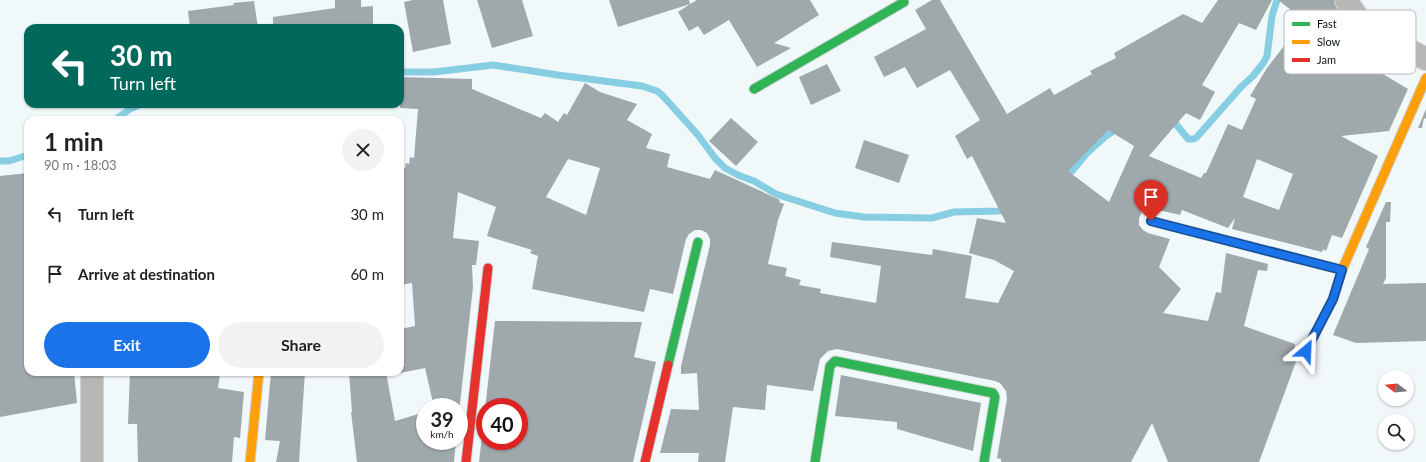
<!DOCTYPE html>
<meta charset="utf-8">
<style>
:root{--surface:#fff;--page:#f2f2f2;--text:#202124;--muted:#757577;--accent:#1a73e8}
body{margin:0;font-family:Lato,sans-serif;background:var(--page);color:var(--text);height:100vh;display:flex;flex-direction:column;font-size:15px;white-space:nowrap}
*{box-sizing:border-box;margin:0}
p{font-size:13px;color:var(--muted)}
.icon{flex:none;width:22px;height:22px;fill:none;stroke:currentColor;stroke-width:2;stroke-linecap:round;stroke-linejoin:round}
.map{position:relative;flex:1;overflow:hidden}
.drawer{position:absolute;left:24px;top:116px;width:380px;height:260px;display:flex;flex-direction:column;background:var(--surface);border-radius:12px;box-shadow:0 1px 3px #0004}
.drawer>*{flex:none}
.top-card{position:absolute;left:24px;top:24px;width:380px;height:84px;border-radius:12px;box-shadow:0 1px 3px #0004;background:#00695c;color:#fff;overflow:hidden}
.needle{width:26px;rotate:286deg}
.fabs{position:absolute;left:1378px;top:370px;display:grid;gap:8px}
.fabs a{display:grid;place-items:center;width:36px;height:36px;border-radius:50%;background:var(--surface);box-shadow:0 1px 3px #0004;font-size:20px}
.speed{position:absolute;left:416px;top:398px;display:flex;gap:8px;font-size:20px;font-weight:700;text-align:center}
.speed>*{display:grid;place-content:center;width:52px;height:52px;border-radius:50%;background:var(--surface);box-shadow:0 1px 3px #0004;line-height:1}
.speed small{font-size:10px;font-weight:400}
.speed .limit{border:6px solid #d22;background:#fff;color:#111}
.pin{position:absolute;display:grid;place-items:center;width:34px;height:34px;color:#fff;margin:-41px -17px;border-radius:50% 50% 50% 0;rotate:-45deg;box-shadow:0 0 4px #0007}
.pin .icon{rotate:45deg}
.me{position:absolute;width:44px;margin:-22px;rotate:26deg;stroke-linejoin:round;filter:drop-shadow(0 0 3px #0008)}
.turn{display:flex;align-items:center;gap:14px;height:84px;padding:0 20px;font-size:18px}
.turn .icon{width:52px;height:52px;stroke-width:2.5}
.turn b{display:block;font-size:28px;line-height:34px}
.round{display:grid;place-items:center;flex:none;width:42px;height:42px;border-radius:21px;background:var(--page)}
.summary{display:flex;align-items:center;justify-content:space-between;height:68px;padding:0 20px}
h1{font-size:24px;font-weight:700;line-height:30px}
.button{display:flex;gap:8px;margin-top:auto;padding:8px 20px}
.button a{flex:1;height:46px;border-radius:24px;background:var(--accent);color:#fff;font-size:16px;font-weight:700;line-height:46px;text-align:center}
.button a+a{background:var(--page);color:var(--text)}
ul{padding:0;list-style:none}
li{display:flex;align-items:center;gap:12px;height:60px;padding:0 20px}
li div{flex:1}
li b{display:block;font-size:15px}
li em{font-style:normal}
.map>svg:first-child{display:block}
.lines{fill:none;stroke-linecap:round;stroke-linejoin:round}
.stream{stroke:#87cee3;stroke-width:7}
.building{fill:#9fa8ab;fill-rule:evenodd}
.street-casing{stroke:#ccd3d5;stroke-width:24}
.fast-casing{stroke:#ccd3d5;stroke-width:11}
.slow-casing{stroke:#ccd3d5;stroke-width:11}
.jam-casing{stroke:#ccd3d5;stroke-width:11}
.street{stroke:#b8b7b5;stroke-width:22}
.fast{stroke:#30b455;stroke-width:9}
.slow{stroke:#ff9f0a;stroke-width:9}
.jam{stroke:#e5322d;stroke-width:9}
.route-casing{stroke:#114b97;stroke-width:10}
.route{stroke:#1a73e8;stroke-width:7}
.key{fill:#fff;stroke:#b5b8b9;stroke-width:1}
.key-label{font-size:11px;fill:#071316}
</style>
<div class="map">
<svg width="1426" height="462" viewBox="0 0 1426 462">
<rect width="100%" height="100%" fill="#f1f8fa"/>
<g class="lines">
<g class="stream">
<path d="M400,72H434L493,65L558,75L642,86L657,91L662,95L698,135L715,158L725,168L738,175L754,181L776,194L788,198L835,213L864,217L932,218L954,212L999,211L1008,207"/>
<path d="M1171,118L1188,139H1193L1196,138L1241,87L1253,76L1264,62L1267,56L1272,16L1277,0"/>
<path d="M115,120L130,109L141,104"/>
<path d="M0,161H9L28,155"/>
<path d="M1061,177L1072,171L1087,153L1106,136L1118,128"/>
</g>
</g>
<g class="building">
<path d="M335,0H361V7L373,6V28H273V17L335,8Z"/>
<path d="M413,0H443L451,44L413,52L404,2Z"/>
<path d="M477,0H522L533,36L492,48Z"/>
<path d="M609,0H689L690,4L697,0H810L819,15L774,43L791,48L757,67L729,20L704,35L698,26L689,31L678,12L690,4L618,27Z"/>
<path d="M932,0H940L1007,114L1050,88L1054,95L1092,74L1090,71L1116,58L1114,53L1183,14L1202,23L1218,0H1272L1256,30L1239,23L1202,85L1215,92L1200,120L1186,113L1149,156L1201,178L1204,173H1206L1228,124L1242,130L1256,99L1250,96L1267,68L1304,20L1278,0H1334L1336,7L1350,28L1371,44L1380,55L1368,65L1408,89L1389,131L1341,136L1378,156L1342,238L1332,235L1326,251L1323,249L1322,252L1232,229L1235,218L1228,228L1182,210L1180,215L1154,209H1148L1142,212L1139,218V225L1143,230L1148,233L1170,239L1159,267L1181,289L1163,313L1208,321L1216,292L1221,293L1226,253L1268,264L1267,271L1258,270L1244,326L1295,344L1294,352L1297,359L1259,462H1168L1152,423L1131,462H1001V459L997,458L1007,399L1006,391L1000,383L995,381L837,349L828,351L820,359L813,391L767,385L765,410L733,407L725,462H698L699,453H660L671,409L699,410L697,373L681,374V366L710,245V239L707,233L701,230H695L689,234L686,239L673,294L650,289L644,312L532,289L538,256L530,253L532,250L487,236L496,207L458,192L453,238L479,241L476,265H472L473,287L459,413V407H434L425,368L400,373V329L415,326L412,283L400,285V168H405L406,163L409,164L410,157L414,158L418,109L400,108V77L472,79V89L541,118L545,113L558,122L564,113L567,115L585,83L600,92L637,104L627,120L652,134L646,148L670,154L667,167L710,179L715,170L780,200L779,202L784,204L778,220L768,264L787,268L785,276L801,280L799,285L821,289L820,293L876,303L881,266L830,257L832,242L932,255L933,249L972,256L965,298L998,303L1014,271L994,260L969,253L977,218L1006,223L972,156L967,159L955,136L980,120L950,70L917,88L905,67L884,77L874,57L926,29L915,10ZM1108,130L1134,146L1109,202L1068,171ZM568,159L600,168L586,215L546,197ZM1257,159L1293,174L1279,210L1243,197Z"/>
<path d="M254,1L258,28H190L188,11L234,5L233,3Z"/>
<path d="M827,64L841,91L811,105L799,77Z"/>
<path d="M1426,109V119L1424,118L1422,128H1418Z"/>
<path d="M731,118L758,142L736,166L709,141Z"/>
<path d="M864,140L909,155L899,183L855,168Z"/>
<path d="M28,173V372H74L77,403L0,417V176Z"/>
<path d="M1386,202H1391L1390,222H1386V278L1383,284L1426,283V341L1356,343L1333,335L1369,249L1366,247Z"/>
<path d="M495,321L642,322L634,357L656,362L633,462H479ZM485,407H519V441H485Z"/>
<path d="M130,372H190L220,374L218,388L244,392L240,438L234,437L232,462H138L137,424H128Z"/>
<path d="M271,372H305L299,462H276L280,441L265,440Z"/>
<path d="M349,372H386L395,421L425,412V441H456L454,462H357L351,412H352Z"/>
<path d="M841,375L981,403L973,451L897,429V422L835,416Z"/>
</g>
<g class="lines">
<g class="street-casing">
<g id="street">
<path d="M1346,0L1360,21L1374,32L1426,59"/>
<path d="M92,462V372"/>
</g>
</g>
<g class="fast-casing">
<g id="fast">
<path d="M754,89L904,2"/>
<path d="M1151,221L1342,270"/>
<path d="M668,365L698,242"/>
<path d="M815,462L830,366L835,361L993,393L995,397L984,462"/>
</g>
</g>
<g class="slow-casing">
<g id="slow">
<path d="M1306,351L1333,299L1342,270L1426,78"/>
<path d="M250,462L259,372"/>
</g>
</g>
<g class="jam-casing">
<g id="jam">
<path d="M466,462L488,268"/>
<path d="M645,462L668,365"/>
</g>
</g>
<use href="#street" class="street"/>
<use href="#fast" class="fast"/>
<use href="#slow" class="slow"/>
<use href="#jam" class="jam"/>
</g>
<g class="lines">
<g class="route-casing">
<path id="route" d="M1151,221L1342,270L1333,299L1306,351"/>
</g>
<use href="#route" class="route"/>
</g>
<rect x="1284" y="10" width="132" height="64" rx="6" class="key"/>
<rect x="1292" y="22" width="18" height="4" fill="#30b455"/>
<rect x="1292" y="40" width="18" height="4" fill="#ff9f0a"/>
<rect x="1292" y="58" width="18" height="4" fill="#e5322d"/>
<g class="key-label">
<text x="1317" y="28">Fast</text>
<text x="1317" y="46">Slow</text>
<text x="1317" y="64">Jam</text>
</g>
</svg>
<div class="fabs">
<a><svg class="needle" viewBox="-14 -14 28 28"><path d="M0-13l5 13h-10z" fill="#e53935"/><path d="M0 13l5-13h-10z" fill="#757577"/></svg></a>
<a><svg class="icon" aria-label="search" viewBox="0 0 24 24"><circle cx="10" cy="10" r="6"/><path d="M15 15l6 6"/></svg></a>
</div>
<div class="speed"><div>39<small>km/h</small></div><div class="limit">40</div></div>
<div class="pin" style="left:1151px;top:221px;background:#d93025"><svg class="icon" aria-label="arrive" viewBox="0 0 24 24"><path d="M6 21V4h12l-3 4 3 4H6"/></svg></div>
<svg class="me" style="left:1306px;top:351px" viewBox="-20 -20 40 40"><path d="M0-17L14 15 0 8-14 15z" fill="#1a73e8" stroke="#fff" stroke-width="4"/></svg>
<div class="top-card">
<div class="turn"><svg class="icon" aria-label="left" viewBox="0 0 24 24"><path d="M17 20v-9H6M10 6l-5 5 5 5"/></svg><div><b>30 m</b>Turn left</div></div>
</div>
<section class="drawer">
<div class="summary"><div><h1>1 min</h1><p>90 m · 18:03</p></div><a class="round"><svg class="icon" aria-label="close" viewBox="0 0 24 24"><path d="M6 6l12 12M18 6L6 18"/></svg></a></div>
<ul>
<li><svg class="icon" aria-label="left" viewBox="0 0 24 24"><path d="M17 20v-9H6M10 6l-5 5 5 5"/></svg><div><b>Turn left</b></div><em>30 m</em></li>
<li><svg class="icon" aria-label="arrive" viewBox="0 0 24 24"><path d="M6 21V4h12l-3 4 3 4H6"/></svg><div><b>Arrive at destination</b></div><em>60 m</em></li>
</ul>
<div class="button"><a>Exit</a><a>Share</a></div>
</section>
</div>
